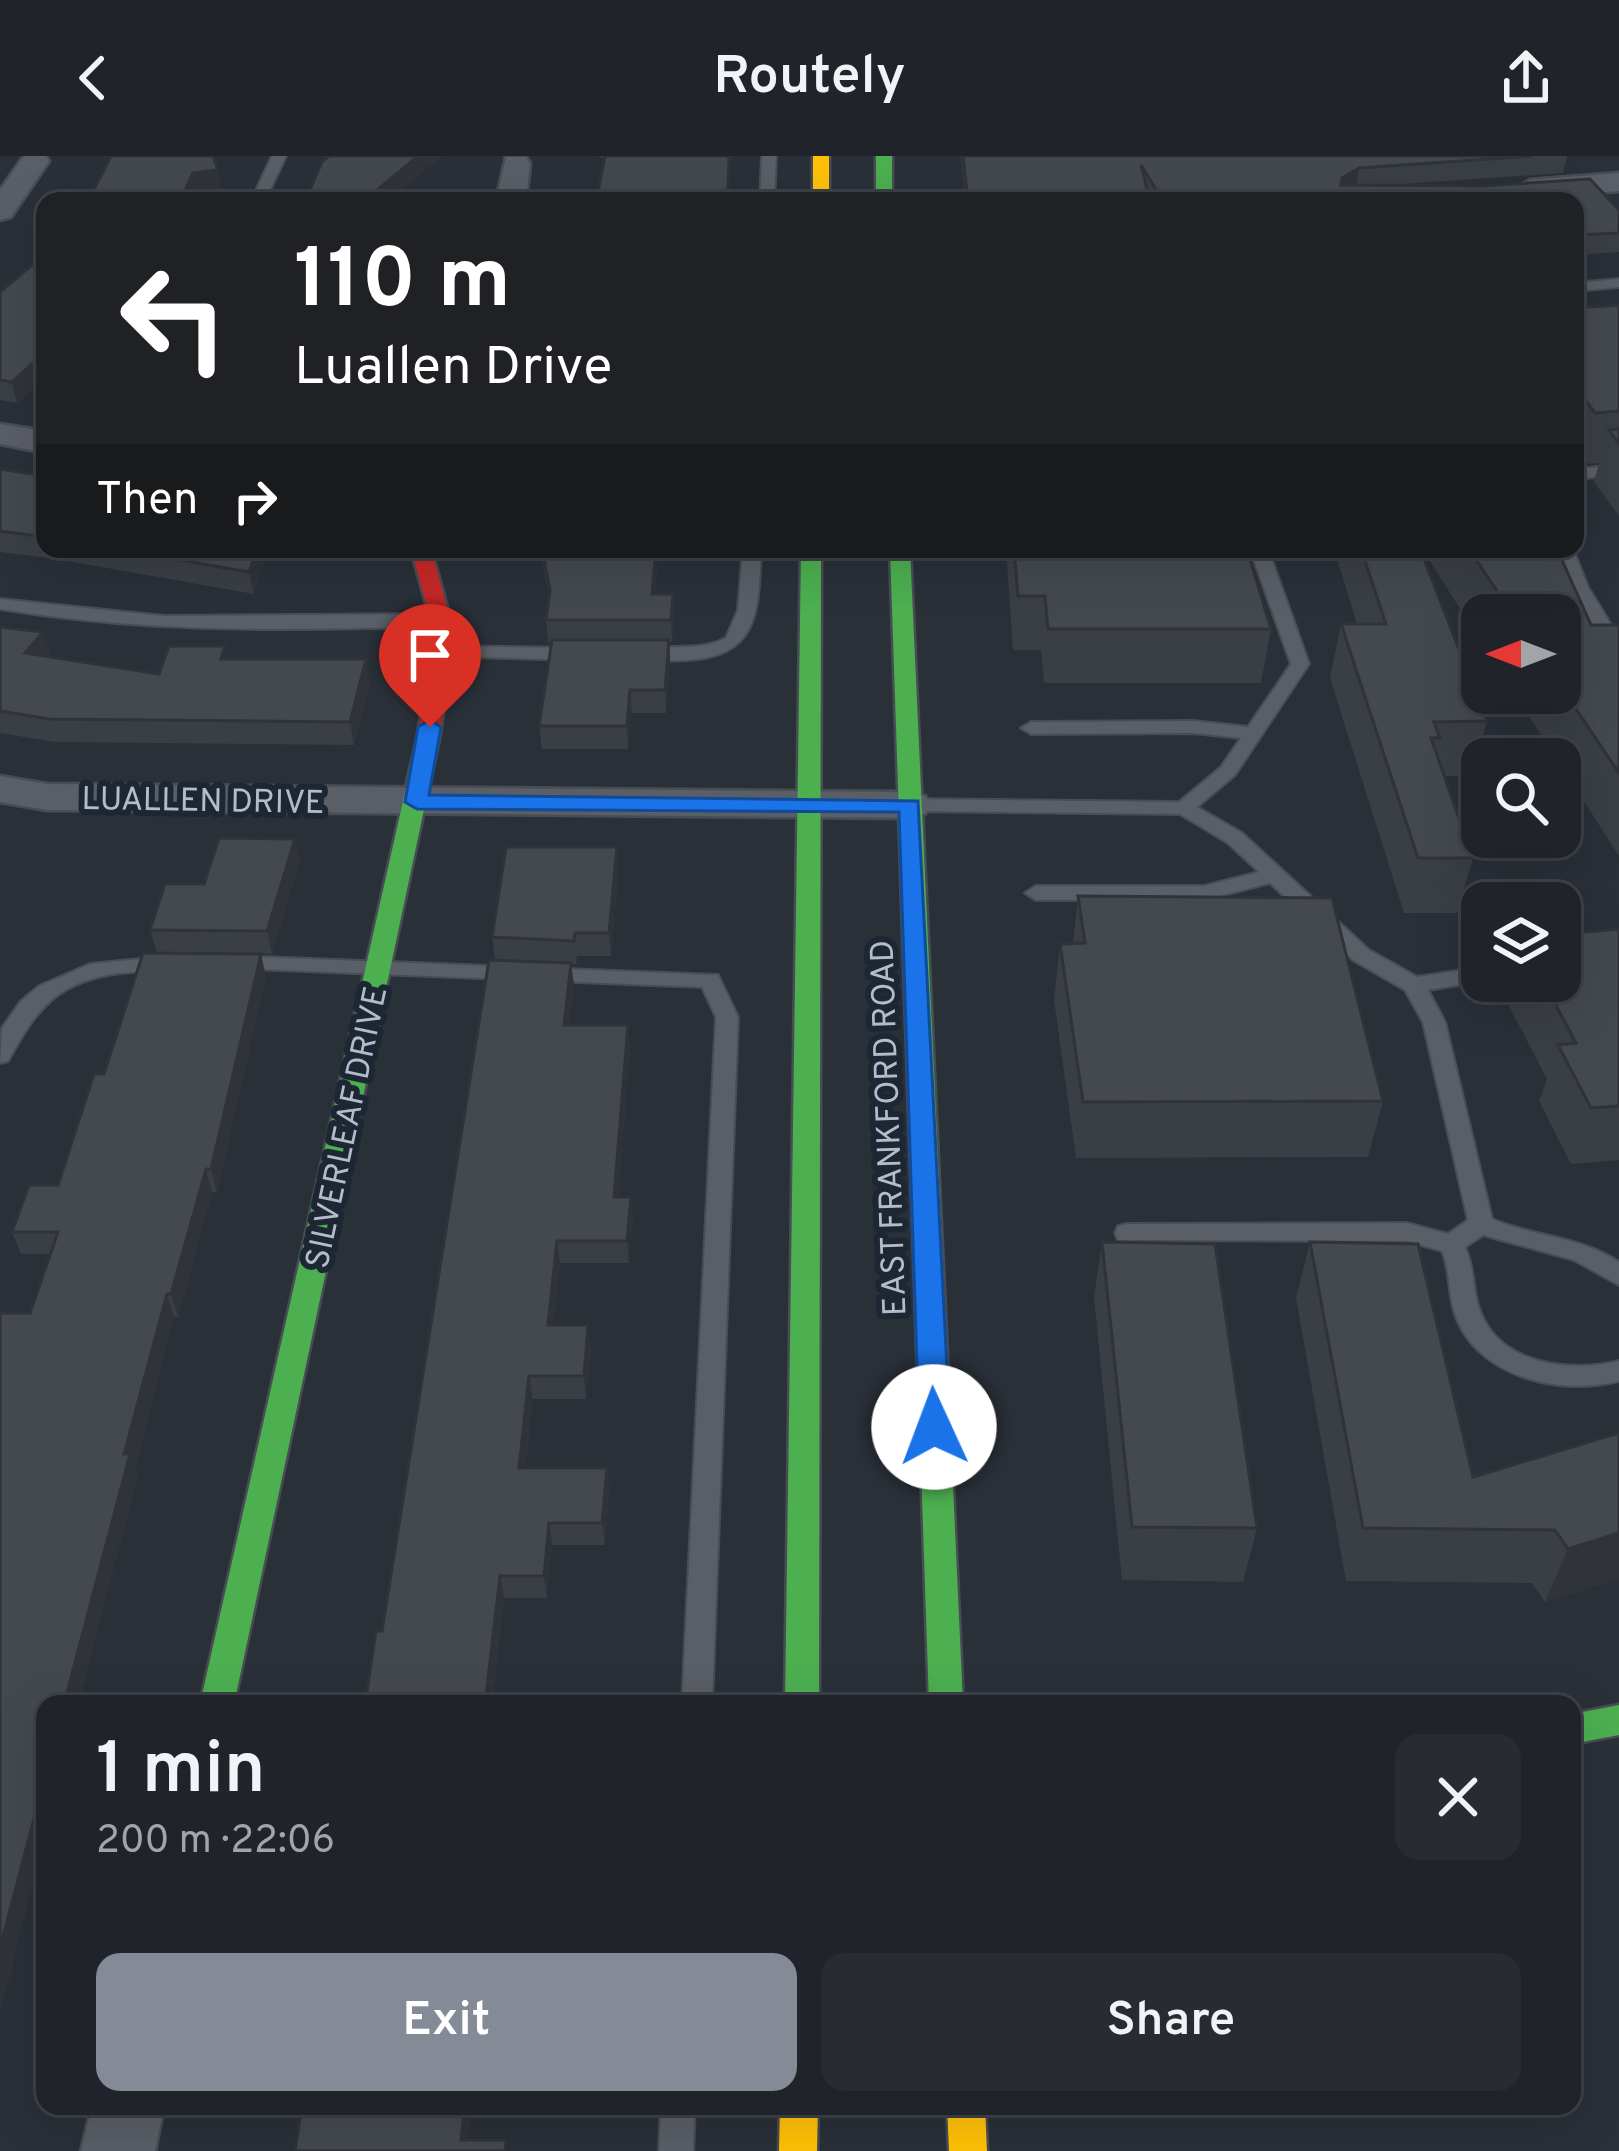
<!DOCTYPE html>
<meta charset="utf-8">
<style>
:root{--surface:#20242a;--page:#282c32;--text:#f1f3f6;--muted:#a2a4a8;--line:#3d4147;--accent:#848b96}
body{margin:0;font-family:Overpass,sans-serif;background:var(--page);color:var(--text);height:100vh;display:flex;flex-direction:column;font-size:45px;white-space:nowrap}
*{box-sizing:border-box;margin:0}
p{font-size:39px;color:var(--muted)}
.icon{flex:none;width:66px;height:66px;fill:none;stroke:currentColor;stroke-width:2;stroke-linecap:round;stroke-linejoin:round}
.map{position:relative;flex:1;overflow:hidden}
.sheet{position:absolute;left:36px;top:1539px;width:1545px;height:420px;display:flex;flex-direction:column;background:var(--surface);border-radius:24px;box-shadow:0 12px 48px #0002,0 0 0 3px var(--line)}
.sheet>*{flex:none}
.hud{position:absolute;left:36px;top:36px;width:1548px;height:366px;border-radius:24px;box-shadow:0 12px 48px #0002,0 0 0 3px var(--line);background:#202124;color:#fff;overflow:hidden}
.needle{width:78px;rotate:270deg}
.fabs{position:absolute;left:1461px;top:438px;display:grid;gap:24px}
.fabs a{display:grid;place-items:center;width:120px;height:120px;border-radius:24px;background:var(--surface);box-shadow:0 12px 48px #0002,0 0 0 3px var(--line);font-size:60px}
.pin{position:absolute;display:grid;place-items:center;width:102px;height:102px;color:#fff;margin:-123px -51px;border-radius:50% 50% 50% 0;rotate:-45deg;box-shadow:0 0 12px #0007}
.pin .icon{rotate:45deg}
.me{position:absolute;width:132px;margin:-66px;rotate:358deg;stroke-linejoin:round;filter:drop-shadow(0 0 9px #0008)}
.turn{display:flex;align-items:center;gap:42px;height:252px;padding:0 60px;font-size:54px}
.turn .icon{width:156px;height:156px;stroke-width:2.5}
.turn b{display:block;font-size:84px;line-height:102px}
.then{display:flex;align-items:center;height:114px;padding:0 60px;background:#0003;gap:24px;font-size:45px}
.round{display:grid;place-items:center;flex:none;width:126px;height:126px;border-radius:24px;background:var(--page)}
.overview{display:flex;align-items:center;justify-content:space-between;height:204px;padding:0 60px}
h1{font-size:72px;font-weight:600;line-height:90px}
.cta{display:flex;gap:24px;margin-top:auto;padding:24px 60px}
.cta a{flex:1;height:138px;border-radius:24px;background:var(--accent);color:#fff;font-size:48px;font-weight:600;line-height:138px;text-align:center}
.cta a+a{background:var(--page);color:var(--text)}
header{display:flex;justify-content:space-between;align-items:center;height:156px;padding:0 60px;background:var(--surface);font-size:54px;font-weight:600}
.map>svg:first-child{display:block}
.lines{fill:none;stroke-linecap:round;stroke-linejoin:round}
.lane-casing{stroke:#484c53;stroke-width:4}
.street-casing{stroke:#484c53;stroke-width:5}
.fast-casing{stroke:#484c53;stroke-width:5}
.slow-casing{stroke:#484c53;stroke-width:5}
.jam-casing{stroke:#484c53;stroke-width:5}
.lane{fill:#5a5e66;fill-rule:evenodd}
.street{fill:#5a5e66;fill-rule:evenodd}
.fast{fill:#4caf50;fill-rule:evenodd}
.slow{fill:#ffc107;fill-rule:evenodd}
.jam{fill:#c62828;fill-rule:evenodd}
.wall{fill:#3a3f45}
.shaded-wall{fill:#303338}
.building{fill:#444950;stroke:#303338;stroke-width:3}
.route{fill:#1a73e8;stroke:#114b97;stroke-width:3}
.labels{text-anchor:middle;stroke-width:12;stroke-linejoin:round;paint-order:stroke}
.street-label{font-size:33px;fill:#b4bcc9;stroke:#1d2633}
</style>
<header><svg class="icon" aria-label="back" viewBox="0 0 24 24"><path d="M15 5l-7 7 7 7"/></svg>Routely<svg class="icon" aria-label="share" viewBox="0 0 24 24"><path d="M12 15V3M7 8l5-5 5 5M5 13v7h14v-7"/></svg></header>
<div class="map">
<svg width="1619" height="1995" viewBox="0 0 1619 1995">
<rect width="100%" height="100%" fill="#2a3038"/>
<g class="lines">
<g class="lane-casing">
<g id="lane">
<path d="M272,0H286L265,45H251Z"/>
<path d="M762,0H776L774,45H760Z"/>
<path d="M1619,123V131L1575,135V127Z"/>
<path d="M1619,309V319L1575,323V313Z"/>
<path d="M743,393H761C758,452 761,500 688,504C669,505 649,506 630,503L628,499C652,483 695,499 726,482L738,454Z"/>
<path d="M1250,393H1268L1309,508L1235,619L1197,651L1242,677L1369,794L1417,821L1482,811L1483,825L1428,834L1445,866L1492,1063C1534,1081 1580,1080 1619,1106V1129L1574,1104L1483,1079L1465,1091C1476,1116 1472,1135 1480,1155C1500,1209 1571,1217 1619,1205V1225C1559,1241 1470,1220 1453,1151C1448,1131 1450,1114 1442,1095L1407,1085L1118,1084L1115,1077L1118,1070L1127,1068L1407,1067L1448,1078L1468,1064L1423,866L1405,834L1353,804L1270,727L1204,744H1036L1025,737L1036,730H1204L1259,716L1228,687L1180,658L910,655L900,649L910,643L1179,646L1221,611L1241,582L1194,577L1031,578L1021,572L1031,566L1194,565L1248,571L1291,508Z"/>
<path d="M1555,393H1573L1588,431L1619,482V503L1610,497L1570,431Z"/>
<path d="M0,443L164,460L441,458L450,464C432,477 392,471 369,472C245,475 123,473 0,453Z"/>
<path d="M442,490L578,492L587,498L578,504L435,500V492Z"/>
<path d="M170,800L181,807L178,812C160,816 140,815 121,817C57,825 37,852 8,905L0,907L2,872L21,845L39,830L90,808Z"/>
<path d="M235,800L718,819L738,861L712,1548H682L716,861L702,831L227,812L224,807Z"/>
<path d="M661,1950H695L693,1995H659Z"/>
</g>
</g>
<g class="street-casing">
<g id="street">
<path d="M24,0H46L49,5L11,61L0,64V34Z"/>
<path d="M506,1H526L530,7L526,45H496Z"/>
<path d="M1619,17V35L1530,42L1515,33L1530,24Z"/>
<path d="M0,268L45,275V297L0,288Z"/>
<path d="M0,620L47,628L910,636L925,640L932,649L925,658L910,662L47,654L0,646Z"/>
<path d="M92,1950H164L155,1995H81Z"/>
</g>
</g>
<g class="fast-casing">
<g id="fast">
<rect x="876" y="0" width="16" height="45"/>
<path d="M801,393H821L819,1548H785Z"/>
<path d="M890,393H910L963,1548H929Z"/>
<path d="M428,576L439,583L234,1548H200L417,583Z"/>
<path d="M1619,1549V1579L1572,1588V1558Z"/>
</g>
</g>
<g class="slow-casing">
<g id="slow">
<rect x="813" y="0" width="16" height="45"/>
<path d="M780,1950H818L817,1995H779Z"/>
<path d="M947,1950H985L987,1995H949Z"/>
</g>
</g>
<g class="jam-casing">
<path id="jam" d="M411,393H431L455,480L439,583L428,590L417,583L435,480Z"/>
</g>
<use href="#lane" class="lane"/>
<use href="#street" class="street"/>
<use href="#fast" class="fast"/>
<use href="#slow" class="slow"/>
<use href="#jam" class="jam"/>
</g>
<g class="wall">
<path d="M598,0H730L729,45H597L605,3Z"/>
<path d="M961,0H1567L1563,17L1388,29L1484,30L1590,23L1619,54V96L1575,99V45H965Z"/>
<path d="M222,33L197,36L193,45H88Z"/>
<path d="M45,91V221L17,247L0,244V136L38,104Z"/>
<path d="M1619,149V360L1594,326L1599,307L1581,308L1575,299V152Z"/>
<path d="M0,313L45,320V393H268L254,438L56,403L0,396Z"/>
<path d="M540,393H656L657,415L655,438H673L674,460L672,486H669L670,506L666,557H632L628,593H542L539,570L552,486H548L546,464L549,440Z"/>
<path d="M1006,393H1247L1271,473L1261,527H1044L1041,494H1013Z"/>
<path d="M1334,393H1420L1487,565L1473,620H1444L1473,702L1457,757H1404L1330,522L1341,468H1357Z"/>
<path d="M1422,393H1557L1591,469H1619V700L1560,608V603H1557L1514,537H1560V459H1482V487Z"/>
<path d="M0,471L43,476L50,498L48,500L159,518L228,503L370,525L354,589L55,586L0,577Z"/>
<path d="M295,683L300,705L272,798L157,797L150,774L204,728Z"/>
<path d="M619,713L611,800H577L576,808H571L574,830L569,869L630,891L618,1041L633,1063L629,1107H560L553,1169H588L591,1192L586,1243H533L525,1312H607L609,1334L605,1389H552L547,1442H504L492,1548H365L382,1475L495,804L492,781Z"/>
<path d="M1078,740L1383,945L1368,1001L1076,1002L1054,844L1060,788H1073Z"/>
<path d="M1619,773V1004L1571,1008L1539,945L1547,923L1502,837L1506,825H1560Z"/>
<path d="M266,821L217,1036H212L178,1161H174L135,1312L138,1320L45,1548V1681L0,1856L30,1157L51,1098H21L12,1076L58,1029L104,918Z"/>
<path d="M1102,1086L1257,1372L1243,1426L1122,1424L1094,1141Z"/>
<path d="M1310,1086L1473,1321L1619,1277V1423L1545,1446L1532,1427L1346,1425L1296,1142Z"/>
</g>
<g class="shaded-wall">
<path d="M418,0H442L390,45H364Z"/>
<path d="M1359,12L1356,32L1339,41L1342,22Z"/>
<path d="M218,14L222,33L197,36L193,45H185L183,39L193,17Z"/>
<path d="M45,196V221L17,247L12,226Z"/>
<path d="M257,393H268L254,438L249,416Z"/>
<path d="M656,393L657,415L653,460L652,438Z"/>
<path d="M673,438L674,460L672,486L671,464Z"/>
<path d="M43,476L50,498L32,519L25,497Z"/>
<path d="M669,484L670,506L666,557L665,534Z"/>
<path d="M366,503L370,525L354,589L350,566Z"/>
<path d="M630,534L632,557L628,593L627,570Z"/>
<path d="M295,683L300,705L272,798L267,775Z"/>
<path d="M617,691L619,713L611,800L609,777Z"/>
<path d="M261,798L266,821L217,1036L211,1013Z"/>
<path d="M571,807L574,830L567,891L564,869Z"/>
<path d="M628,869L630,891L616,1063L614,1041Z"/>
<path d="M206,1013L212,1036L178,1161L171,1138Z"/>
<path d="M631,1041L633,1063L629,1107L627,1085Z"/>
<path d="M557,1085L560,1107L551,1192L548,1169Z"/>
<path d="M167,1138L174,1161L135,1312L138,1320L79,1548H64L124,1298Z"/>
<path d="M588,1169L591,1192L586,1243L584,1220Z"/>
<path d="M529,1220L533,1243L523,1334L519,1312Z"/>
<path d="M607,1312L609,1334L605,1389L602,1367Z"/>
<path d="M549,1367L552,1389L547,1442L544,1420Z"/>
<path d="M1619,1377V1423L1545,1446L1568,1393Z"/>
<path d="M500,1420L504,1442L492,1548H485Z"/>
<path d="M45,1621V1681L0,1856V1792Z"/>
<path d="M465,1950H472L467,1995L461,1984Z"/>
</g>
<g class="building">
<path d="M111,0H213L218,14L193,17L183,39H172L169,45H88Z"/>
<path d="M329,0H418L364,45H305L322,6Z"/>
<path d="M605,0H729L728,36H684L683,45H596Z"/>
<path d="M963,0H1533L1359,12L1342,22L1341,29L1484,30L1590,23L1619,54V77L1575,79V45H1163L1141,9L1150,45H968Z"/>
<path d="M45,91V196L12,226L0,224V136L38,104Z"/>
<path d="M1619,149V255L1595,257L1580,237H1575V152Z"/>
<path d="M1619,273V288L1609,274Z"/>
<path d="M0,313L45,320V381L0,375Z"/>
<path d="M118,393H257L249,416Z"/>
<path d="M542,393H656L652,438H673L671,464H546L550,434Z"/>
<path d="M1014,393H1247L1271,473H1048L1045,440H1018Z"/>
<path d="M1361,393H1420L1487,565L1434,566L1440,582H1431L1473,702H1418L1341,468H1386Z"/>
<path d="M1469,393H1557L1591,469H1619V617L1560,529V459H1513Z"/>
<path d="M0,471L43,476L25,497L159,518L169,490H225L221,503H366L350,566L49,563L0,555Z"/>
<path d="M552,484H669L665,534H630L627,570H539Z"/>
<path d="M219,682L295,683L267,775L150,774L165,728H204Z"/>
<path d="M506,691H617L609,777H575L574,785L492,781Z"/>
<path d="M1078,740L1332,742L1383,945L1083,946L1060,788L1085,787Z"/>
<path d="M1619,773V950L1591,952L1558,889L1576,887L1543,825H1560V778Z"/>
<path d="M143,797L261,798L211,1013H206L171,1138H167L124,1298H130L64,1548H45V1621L0,1792V1157H30L58,1076H12L29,1029H58L94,918H104Z"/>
<path d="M489,804L571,807L564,869H628L614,1041H631L627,1085H557L548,1169H588L584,1220H529L519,1312H607L602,1367H549L544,1420H500L485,1548H365L376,1475H382Z"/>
<path d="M1102,1086L1215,1088L1257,1372L1132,1371Z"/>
<path d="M1310,1086L1418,1088L1473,1321L1619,1277V1377L1568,1393L1555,1374L1363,1372Z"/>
<path d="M302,1950H465L461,1984H506L505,1995H295Z"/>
</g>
<path class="route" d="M430,564L441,571L429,639L918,645L950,1271L945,1280L934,1284L924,1280L919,1271L899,656L417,653L405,646L418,571Z"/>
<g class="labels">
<g class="street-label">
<text transform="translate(203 643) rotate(1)" y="12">LUALLEN DRIVE</text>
<text transform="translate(345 971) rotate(-78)" y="12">SILVERLEAF DRIVE</text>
<text transform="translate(887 972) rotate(-92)" y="12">EAST FRANKFORD ROAD</text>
</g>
</g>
</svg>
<div class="fabs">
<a><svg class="needle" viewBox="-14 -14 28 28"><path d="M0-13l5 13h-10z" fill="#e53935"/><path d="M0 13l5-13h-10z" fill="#a2a4a8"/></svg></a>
<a><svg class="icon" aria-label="search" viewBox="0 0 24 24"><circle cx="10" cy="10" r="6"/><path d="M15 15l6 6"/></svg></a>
<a><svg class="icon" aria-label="layers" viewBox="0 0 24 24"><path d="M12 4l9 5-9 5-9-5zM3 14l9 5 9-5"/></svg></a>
</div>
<div class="pin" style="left:430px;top:571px;background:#d93025"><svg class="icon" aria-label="arrive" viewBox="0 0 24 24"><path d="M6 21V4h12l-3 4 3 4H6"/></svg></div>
<svg class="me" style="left:934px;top:1271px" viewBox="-20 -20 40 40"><circle r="19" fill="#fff"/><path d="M0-13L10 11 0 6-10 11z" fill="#1a73e8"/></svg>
<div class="hud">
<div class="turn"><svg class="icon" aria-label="left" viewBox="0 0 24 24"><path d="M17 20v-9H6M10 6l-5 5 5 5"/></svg><div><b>110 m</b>Luallen Drive</div></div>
<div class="then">Then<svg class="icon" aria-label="right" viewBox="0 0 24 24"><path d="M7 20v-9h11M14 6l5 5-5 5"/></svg></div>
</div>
<section class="sheet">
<div class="overview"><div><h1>1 min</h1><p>200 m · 22:06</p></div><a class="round"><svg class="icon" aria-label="close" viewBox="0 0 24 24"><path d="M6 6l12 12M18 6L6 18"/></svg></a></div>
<div class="cta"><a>Exit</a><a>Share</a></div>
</section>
</div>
